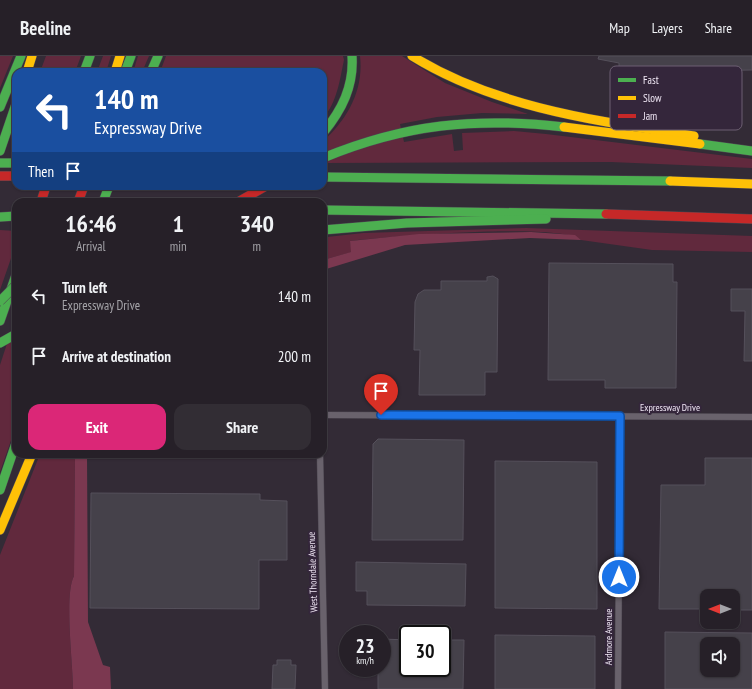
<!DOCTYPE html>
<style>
:root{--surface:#262028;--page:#322d34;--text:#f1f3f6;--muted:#a4a3a8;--line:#423e45;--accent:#db2777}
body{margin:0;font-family:"PT Sans Narrow",sans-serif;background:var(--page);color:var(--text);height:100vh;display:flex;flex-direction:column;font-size:15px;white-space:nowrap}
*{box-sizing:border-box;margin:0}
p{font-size:13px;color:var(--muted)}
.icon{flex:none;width:22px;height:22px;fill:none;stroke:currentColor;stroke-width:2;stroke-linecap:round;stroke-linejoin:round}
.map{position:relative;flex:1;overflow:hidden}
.side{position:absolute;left:12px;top:142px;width:315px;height:260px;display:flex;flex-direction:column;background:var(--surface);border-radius:12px;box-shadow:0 1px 3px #0004,0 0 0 1px var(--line)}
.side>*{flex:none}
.banner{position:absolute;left:12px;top:12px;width:315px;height:122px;border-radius:12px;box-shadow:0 1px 3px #0004,0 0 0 1px var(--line);background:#1a4fa0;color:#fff;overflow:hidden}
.needle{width:26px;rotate:270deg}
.tools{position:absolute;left:700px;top:533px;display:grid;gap:8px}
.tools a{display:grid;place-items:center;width:40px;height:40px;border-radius:8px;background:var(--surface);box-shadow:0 1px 3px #0004,0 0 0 1px var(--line);font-size:20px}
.speed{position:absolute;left:339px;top:569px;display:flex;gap:8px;font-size:20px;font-weight:700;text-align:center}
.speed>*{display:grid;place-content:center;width:52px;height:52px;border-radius:50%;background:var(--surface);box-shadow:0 1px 3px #0004,0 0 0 1px var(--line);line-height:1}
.speed small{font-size:10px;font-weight:400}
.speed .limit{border:2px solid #111;border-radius:6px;background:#fff;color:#111}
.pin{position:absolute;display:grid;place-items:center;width:34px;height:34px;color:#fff;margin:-41px -17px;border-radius:50% 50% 50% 0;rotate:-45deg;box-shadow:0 0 4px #0007}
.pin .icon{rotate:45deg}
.me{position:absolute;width:44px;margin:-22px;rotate:0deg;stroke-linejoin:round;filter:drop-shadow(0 0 3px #0008)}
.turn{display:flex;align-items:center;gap:14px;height:84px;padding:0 16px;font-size:18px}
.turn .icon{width:52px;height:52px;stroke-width:2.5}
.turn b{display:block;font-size:28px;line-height:34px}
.then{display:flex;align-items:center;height:38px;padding:0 16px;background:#0003;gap:8px;font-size:15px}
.eta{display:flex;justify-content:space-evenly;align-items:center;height:68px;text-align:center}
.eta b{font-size:24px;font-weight:700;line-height:28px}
.cta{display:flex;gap:8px;margin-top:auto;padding:8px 16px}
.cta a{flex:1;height:46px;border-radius:12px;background:var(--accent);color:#fff;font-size:16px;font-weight:700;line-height:46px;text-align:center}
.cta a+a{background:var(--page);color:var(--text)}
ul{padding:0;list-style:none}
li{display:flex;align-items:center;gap:12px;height:60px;padding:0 16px}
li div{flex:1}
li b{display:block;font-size:15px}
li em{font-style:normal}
header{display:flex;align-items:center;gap:24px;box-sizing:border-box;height:56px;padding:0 20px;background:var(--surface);border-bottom:1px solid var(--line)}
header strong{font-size:19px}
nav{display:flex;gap:22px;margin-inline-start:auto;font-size:14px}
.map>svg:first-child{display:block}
.green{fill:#61293d}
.forest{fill:#7b3850}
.building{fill:#45414a;stroke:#55505b;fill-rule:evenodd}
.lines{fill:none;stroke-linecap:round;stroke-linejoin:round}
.street-casing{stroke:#4d4751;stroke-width:7}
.fast-casing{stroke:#4d4751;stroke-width:10}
.slow-casing{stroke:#4d4751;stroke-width:10}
.jam-casing{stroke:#4d4751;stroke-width:10}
.street{stroke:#69626c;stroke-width:6}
.fast{stroke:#4caf50;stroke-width:9}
.slow{stroke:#ffc107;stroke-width:9}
.jam{stroke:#c62828;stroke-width:9}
.fast-bridge-casing{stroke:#4d4751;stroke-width:10;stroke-linecap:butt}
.fast-bridge{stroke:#4caf50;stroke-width:9}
.route-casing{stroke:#114b97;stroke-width:10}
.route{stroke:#1a73e8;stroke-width:7}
.labels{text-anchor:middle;stroke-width:4;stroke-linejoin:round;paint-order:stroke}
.street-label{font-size:10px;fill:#eee5f3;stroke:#34263b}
.key{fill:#34263b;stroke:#6c5f72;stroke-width:1}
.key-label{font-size:11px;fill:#eee5f3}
</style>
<header>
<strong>Beeline</strong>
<nav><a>Map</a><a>Layers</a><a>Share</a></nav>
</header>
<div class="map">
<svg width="752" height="633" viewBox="0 0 752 633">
<rect width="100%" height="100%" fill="#332b36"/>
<g class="green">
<path d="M0,0H13L0,32Z"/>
<path d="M46,0H81L75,16H40Z"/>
<path d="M103,0H111L106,16H97Z"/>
<path d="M138,0H149L142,16H133Z"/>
<path d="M166,0H343L344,4C340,23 337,47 323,62V16H160Z"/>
<path d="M360,0H402L445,27L492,46L528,58L482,57L437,61L400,68L404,86L452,78L454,95L463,94L462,77L514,75L546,78L752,103V112L611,106L323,107V85C347,64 364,34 360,0Z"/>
<path d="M526,172L752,180V196L652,194L581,184C558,166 387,181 350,185L352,196L323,204V182L327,181L363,177Z"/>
<path d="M0,174L16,175V188L0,234Z"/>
<path d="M16,260V370L0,416V309Z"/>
<path d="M40,398H75L74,520C64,538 73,608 73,633H0V499Z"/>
</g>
<g class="forest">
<path d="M531,176L575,179L581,184L530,182L405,189L323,214V204L351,196L350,185L419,178Z"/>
<path d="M75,398H87L88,566L103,609L110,611L111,633H73C73,608 64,538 74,520Z"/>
</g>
<g class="building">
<path d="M599,0H752V14L684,15V18H666V15L619,12V7L598,3Z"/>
<path d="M549,207L673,208V226H677L676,332H605V324H548Z"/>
<path d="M493,220L498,223L497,316H485V339H419L420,294H414L415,246L418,238L424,234H441V225H487V221Z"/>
<path d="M731,233H752V305H744L745,255H731Z"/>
<path d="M378,383L464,384L463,484H372L373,388Z"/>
<path d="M705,402H752V554H733V540H707V553H659L661,429H705Z"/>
<path d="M495,405L597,406V553L495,552Z"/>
<path d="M91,437L260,438V444L287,445V504H259V553L90,552Z"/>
<path d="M356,506L466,508L465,550L367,549V535H356Z"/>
<path d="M665,576L752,577V633H665ZM707,588H733V614H707Z"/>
<path d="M495,579L595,580V633H495Z"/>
<path d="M382,583L408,584V612H442V584H464L463,633H378V612H382Z"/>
<path d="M277,604H291V609H296L295,633H272L273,609H277Z"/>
</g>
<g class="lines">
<g class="street-casing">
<g id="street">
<path d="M323,359L752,361"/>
<path d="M320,398L325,633"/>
<path d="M618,633L620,361"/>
</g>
</g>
<g class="fast-casing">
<g id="fast">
<path d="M84,16L90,0"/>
<path d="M125,16L131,0"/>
<path d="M151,16L158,0"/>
<path d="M0,51L21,0"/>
<path d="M323,77C342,54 354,30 352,0"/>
<path d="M700,88L752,95"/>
<path d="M0,95L16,48"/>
<path d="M323,102C405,68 476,61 564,71"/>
<path d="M0,107H16"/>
<path d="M323,121L670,125"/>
<path d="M103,146L109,130"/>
<path d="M323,154L606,158"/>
<path d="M0,161L16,160"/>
<path d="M323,174L407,167L546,163"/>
<path d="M0,265L16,219"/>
<path d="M0,287L16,278"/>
<path d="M0,434L16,387"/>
</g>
</g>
<g class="slow-casing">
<g id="slow">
<path d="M412,0C496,52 598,65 694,80"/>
<path d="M27,16L32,0"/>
<path d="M115,16L120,0"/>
<path d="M564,71L700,88"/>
<path d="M670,125L752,128"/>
<path d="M0,474L32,398"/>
</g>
</g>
<g class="jam-casing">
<g id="jam">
<path d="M0,120H16"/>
<path d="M41,146L46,130"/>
<path d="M78,146L84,130"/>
<path d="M238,146L266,130"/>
<path d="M606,158L752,163"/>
</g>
</g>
<use href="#street" class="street"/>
<use href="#fast" class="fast"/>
<use href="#slow" class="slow"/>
<use href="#jam" class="jam"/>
<g class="fast-bridge-casing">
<path id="fast-bridge" d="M0,245L16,229"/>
</g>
<use href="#fast-bridge" class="fast-bridge"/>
</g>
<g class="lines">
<g class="route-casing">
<path id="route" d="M381,359L620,360L619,521"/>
</g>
<use href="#route" class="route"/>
</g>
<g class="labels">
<g class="street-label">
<text x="670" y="355">Expressway Drive</text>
<text transform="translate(312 516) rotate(-92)" y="4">West Thorndale Avenue</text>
<text transform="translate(608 581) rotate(-90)" y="4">Ardmore Avenue</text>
</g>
</g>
<rect x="610" y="10" width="132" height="64" rx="6" class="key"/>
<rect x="618" y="22" width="18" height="4" fill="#4caf50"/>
<rect x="618" y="40" width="18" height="4" fill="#ffc107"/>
<rect x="618" y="58" width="18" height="4" fill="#c62828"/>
<g class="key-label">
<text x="643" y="28">Fast</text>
<text x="643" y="46">Slow</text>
<text x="643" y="64">Jam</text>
</g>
</svg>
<div class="tools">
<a><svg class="needle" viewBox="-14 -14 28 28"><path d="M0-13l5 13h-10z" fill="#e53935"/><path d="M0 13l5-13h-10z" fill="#a4a3a8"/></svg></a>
<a><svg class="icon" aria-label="sound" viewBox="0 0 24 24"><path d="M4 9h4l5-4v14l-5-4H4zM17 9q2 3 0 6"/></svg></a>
</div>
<div class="speed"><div>23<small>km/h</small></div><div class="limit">30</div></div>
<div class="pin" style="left:381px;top:359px;background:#d93025"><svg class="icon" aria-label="arrive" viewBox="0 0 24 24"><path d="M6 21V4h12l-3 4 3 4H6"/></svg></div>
<svg class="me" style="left:619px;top:521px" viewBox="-20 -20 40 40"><circle r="17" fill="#1a73e8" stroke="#fff" stroke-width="3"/><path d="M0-11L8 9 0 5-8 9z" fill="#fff"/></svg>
<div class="banner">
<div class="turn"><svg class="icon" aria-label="left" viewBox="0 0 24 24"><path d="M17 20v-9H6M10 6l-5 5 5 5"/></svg><div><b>140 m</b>Expressway Drive</div></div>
<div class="then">Then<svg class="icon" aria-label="arrive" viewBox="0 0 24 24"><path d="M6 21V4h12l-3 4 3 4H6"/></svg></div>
</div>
<section class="side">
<div class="eta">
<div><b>16:46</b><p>Arrival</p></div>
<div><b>1</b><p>min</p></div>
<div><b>340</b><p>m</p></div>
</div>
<ul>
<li><svg class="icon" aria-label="left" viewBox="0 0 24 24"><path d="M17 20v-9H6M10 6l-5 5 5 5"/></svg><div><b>Turn left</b><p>Expressway Drive</p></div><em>140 m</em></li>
<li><svg class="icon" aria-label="arrive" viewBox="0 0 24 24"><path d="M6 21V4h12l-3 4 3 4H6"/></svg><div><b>Arrive at destination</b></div><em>200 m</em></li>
</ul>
<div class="cta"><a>Exit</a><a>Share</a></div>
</section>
</div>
